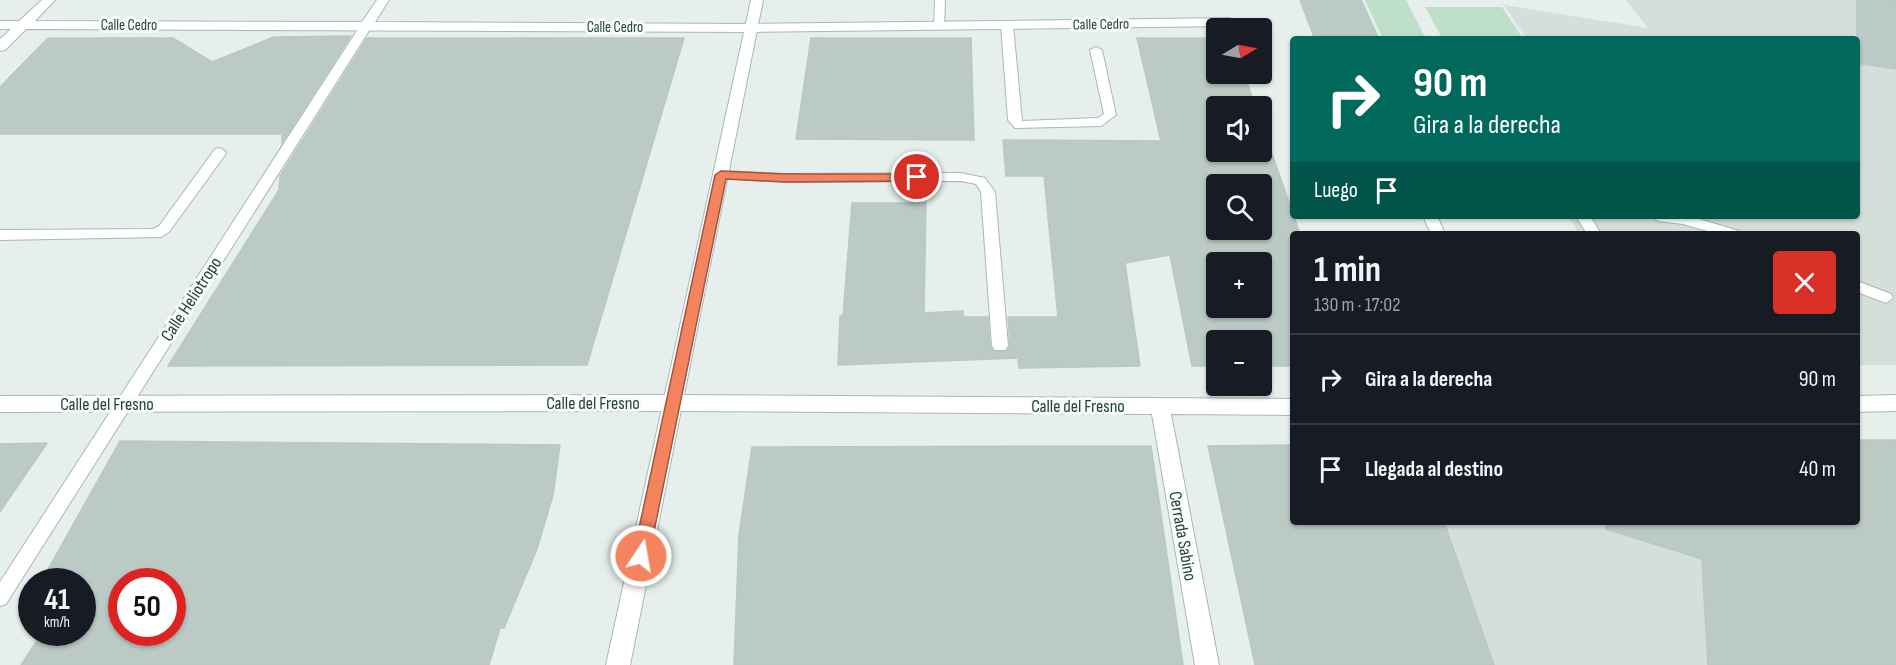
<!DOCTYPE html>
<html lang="es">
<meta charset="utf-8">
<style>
:root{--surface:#171b24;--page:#20242c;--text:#f1f3f6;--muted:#9ea1a6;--line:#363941}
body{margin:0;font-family:"Sofia Sans Condensed",sans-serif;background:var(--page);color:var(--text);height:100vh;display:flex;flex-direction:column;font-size:22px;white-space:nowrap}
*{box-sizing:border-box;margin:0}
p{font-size:20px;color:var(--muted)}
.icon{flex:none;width:33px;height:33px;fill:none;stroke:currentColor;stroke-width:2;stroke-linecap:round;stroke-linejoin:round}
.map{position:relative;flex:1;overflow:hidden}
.panel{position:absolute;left:1290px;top:231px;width:570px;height:294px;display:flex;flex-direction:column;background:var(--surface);border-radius:6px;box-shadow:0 2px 4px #0004}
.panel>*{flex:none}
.top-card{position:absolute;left:1290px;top:36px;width:570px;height:183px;border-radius:6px;box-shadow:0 2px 4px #0004;background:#00695c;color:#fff;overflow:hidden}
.needle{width:39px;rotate:80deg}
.fabs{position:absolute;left:1206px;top:18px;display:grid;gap:12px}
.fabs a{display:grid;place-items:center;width:66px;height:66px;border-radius:6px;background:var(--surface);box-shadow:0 2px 4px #0004;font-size:30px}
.speed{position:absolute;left:18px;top:568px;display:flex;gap:12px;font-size:30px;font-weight:700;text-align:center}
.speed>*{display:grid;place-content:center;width:78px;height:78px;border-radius:50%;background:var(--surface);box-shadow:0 2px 4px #0004;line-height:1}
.speed small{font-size:15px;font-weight:400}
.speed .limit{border:9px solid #d22;background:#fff;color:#111}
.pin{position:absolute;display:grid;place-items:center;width:51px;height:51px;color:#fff;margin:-26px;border:3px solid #fff;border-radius:50%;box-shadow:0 2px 6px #0007}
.me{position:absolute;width:66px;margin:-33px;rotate:12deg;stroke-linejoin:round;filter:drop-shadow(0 0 4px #0008)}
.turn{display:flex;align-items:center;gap:21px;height:126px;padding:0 24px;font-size:27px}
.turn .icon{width:78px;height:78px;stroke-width:2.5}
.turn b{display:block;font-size:42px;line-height:51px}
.then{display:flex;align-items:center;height:57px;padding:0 24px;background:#0003;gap:12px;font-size:22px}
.round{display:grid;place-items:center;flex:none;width:63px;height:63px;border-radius:6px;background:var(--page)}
.summary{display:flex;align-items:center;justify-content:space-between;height:102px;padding:0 24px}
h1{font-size:36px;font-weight:700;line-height:45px}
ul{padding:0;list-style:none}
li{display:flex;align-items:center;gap:18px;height:90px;padding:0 24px;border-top:2px solid var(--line)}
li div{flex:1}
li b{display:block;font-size:22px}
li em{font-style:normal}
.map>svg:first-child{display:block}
.built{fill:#d4dfda}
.green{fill:#bfe0c8}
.building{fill:#bbcac4;stroke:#b8c9c2;stroke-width:1.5;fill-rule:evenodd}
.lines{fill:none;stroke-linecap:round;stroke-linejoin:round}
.service-casing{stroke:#a8b8b2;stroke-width:2}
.minor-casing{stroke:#a8b8b2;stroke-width:2}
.secondary-casing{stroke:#a4bbb3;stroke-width:2}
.service{fill:#fff;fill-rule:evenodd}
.minor{fill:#fff;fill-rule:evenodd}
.secondary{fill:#fff;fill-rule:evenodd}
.route{fill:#f4845f;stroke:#9f563e;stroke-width:1.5}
.labels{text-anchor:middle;stroke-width:6;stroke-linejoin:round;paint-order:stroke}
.far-street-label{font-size:15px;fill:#24423a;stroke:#f7fbf9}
.street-label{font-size:18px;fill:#24423a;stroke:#f7fbf9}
</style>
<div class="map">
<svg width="1896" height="665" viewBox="0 0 1896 665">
<rect width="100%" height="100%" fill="#e6efeb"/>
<g class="built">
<path d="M1626,0H1896V365H1857V234H1579L1568,216H1857V39L1462,38H1526L1504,5L1648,28Z"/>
<path d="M1399,522H1857L1896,665H1447Z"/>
</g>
<g class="green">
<path d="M1365,0H1406L1425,37H1382Z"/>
<path d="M1425,7H1502L1522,37L1442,38Z"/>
</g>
<g class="building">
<path d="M1300,0H1361L1378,37H1314Z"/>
<path d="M1857,0H1896V69L1857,63Z"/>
<path d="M351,36L282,143V134H0V87L48,38H173L212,62L274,37Z"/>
<path d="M367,38H684L587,365L168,366L279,190L280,176Z"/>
<path d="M811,38H971L974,140L796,139Z"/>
<path d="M1137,38H1216V74H1244L1255,106H1216V152H1262V125L1300,234H1293V366H1262V340H1216V366H1192L1170,255L1125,263L1140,366L1019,368L1018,358L838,365L840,316H843L852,203H926L924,313L963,311V317H988L990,346L993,351L1005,352L1010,347L1008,317H1058L1044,176H1006L1003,140L1161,141ZM1216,184H1262V230H1216ZM1216,262H1262V308H1216Z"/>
<path d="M1857,440H1896V665H1708L1702,559L1606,529L1607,522H1857Z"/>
<path d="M120,441L560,445L553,495L537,549L504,628H500L489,665H21L42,633H82V582H41ZM122,582H172V633H122Z"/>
<path d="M47,443L0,512V444Z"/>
<path d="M1293,445V522H1444L1494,665H1255L1208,446Z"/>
<path d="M1151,446L1183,665H734L739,535L752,447Z"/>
</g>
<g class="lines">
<g class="service-casing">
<g id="service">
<path d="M935,0H945L944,27H936L934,25Z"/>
<path d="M1007,22L1013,25L1022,121L1098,118L1104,114L1090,50L1096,47L1102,50L1116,115L1101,126L1015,128L1008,120L1001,25Z"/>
<path d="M366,23L372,26L6,604L0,606V582L360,26Z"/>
<path d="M220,148L226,152L225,155L169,232L161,237L0,240V230L153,229L159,226L215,149Z"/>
<path d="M721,171L786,174L961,173L985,178L995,192L1008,346L1005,350H995L992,346L981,192L976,184L961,181L786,182L716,178L714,175L716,172Z"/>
<path d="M1423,216H1437L1445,234H1431Z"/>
<path d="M1576,216H1590L1601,234H1587Z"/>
<path d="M1651,216H1689L1739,231L1741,234H1718L1683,224L1658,221Z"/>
<path d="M1857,281L1891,294L1893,298L1886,303L1857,292Z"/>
</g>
</g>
<g class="minor-casing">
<g id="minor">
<path d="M42,0H55L35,21L362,22L377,0H389L375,22L751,24L1230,18L1237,22L1230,26L751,32L26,29L5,50L0,51V39L11,29H0V21H19Z"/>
<path d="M673,395L1293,399V415L1171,414L1219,665H1195L1152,414L673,411L0,412V396Z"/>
<path d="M1896,395V411L1857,412V396Z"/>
</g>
</g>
<g class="secondary-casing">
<path id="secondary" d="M751,0H763L630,665H606Z"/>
</g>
<use href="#service" class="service"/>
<use href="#minor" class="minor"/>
<use href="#secondary" class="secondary"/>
</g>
<path class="route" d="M721,171L786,174H917L923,177L917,181L786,182L726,179L649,556L646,561L641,563L635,561L633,556L715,175Z"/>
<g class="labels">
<g class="far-street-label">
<text transform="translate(1101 24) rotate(-1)" y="5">Calle Cedro</text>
<text x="129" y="30">Calle Cedro</text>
<text x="615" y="32">Calle Cedro</text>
</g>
<g class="street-label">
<text transform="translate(191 299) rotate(-57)" y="6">Calle Heliotropo</text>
<text x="593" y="409">Calle del Fresno</text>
<text x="107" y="410">Calle del Fresno</text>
<text x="1078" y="412">Calle del Fresno</text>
<text transform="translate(1183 536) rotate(80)" y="6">Cerrada Sabino</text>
</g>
</g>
</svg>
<div class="fabs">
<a><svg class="needle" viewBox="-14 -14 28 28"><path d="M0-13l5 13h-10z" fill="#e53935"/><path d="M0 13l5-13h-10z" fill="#9ea1a6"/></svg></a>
<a><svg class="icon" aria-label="sound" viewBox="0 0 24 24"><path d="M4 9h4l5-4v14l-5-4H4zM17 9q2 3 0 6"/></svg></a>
<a><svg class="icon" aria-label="search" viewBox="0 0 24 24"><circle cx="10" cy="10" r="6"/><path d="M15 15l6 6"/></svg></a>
<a>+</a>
<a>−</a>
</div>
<div class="speed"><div>41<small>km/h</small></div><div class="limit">50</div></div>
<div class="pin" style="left:917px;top:177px;background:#d93025"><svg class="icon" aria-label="arrive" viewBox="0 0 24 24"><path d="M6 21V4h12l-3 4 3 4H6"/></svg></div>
<svg class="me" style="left:641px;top:556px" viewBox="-20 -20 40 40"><circle r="17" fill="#f4845f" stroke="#fff" stroke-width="3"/><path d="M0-11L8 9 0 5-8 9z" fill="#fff"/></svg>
<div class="top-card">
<div class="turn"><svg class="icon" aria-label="right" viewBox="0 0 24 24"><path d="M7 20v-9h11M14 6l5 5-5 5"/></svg><div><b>90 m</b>Gira a la derecha</div></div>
<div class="then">Luego<svg class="icon" aria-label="arrive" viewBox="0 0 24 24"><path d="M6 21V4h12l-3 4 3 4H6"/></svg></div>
</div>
<section class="panel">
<div class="summary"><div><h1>1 min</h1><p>130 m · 17:02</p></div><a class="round" style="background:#d93025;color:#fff"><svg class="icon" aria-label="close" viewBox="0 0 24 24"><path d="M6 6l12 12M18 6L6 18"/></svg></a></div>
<ul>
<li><svg class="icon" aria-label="right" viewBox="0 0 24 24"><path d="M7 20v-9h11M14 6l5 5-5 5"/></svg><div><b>Gira a la derecha</b></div><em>90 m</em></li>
<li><svg class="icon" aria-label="arrive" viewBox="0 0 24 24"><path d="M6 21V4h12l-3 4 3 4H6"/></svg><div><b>Llegada al destino</b></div><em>40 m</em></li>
</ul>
</section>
</div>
